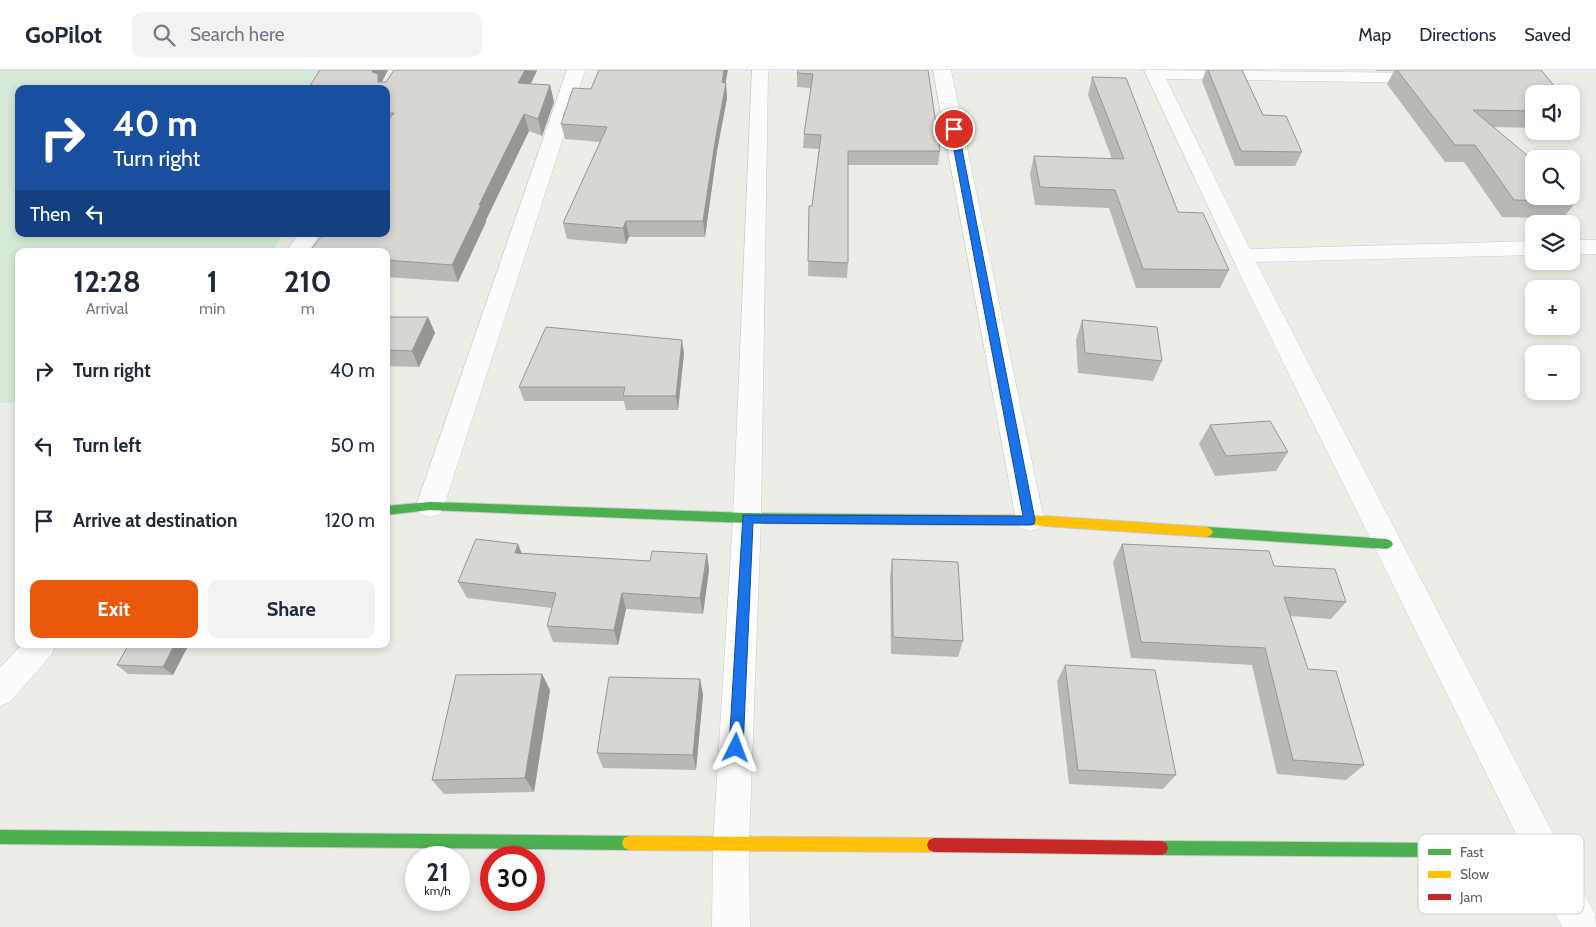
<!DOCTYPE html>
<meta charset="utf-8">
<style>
:root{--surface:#fff;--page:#f2f2f3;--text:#1f2937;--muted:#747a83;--line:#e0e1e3;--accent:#ea580c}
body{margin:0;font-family:Cabin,sans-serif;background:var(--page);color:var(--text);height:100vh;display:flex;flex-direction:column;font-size:19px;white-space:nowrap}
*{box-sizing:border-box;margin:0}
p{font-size:16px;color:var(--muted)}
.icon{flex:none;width:28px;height:28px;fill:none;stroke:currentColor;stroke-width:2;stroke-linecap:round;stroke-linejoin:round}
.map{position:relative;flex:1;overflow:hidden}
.panel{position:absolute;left:15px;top:178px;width:375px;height:400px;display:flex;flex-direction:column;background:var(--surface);border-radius:10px;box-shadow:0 2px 8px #0003}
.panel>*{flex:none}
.banner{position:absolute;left:15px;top:15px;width:375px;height:152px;border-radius:10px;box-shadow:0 2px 8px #0003;background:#1a4fa0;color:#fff;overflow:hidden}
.buttons{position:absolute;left:1525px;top:15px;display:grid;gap:10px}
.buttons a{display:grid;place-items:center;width:55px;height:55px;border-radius:10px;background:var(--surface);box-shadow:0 2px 8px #0003;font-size:25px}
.speed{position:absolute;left:405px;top:776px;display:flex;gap:10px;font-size:25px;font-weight:700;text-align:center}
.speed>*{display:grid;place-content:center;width:65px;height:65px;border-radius:50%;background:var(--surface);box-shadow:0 2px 8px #0003;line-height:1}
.speed small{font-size:12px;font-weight:400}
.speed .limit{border:8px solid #d22;background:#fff;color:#111}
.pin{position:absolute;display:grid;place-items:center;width:42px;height:42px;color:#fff;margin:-21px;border:2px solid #fff;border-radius:50%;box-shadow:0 1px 5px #0007}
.me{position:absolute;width:55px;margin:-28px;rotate:3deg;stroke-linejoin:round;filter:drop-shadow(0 0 4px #0008)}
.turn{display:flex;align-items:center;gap:18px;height:105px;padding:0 15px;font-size:22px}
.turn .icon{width:65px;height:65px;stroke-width:2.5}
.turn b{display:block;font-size:35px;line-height:42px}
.then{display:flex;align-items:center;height:48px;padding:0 15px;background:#0003;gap:10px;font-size:19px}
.eta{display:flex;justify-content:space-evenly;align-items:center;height:85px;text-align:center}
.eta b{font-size:30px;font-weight:700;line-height:35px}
.primary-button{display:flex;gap:10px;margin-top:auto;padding:10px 15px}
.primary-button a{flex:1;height:58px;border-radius:10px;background:var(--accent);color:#fff;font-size:20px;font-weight:700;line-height:58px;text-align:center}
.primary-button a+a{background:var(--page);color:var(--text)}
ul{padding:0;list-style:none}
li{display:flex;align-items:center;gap:15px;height:75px;padding:0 15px}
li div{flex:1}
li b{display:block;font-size:19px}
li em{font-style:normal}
header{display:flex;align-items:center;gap:30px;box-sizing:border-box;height:70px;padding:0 25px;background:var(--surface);border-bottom:1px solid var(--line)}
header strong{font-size:24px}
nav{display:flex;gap:28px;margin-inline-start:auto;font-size:18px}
.search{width:350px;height:45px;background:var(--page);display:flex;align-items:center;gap:12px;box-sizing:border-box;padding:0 18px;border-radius:10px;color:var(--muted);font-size:19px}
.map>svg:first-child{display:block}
.green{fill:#d6e9d6}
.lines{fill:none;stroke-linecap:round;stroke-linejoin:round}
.street-casing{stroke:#c9c9c9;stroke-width:1}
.fast-casing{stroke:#cacaca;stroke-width:2}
.slow-casing{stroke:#cacaca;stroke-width:2}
.jam-casing{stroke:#cacaca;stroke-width:2}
.street{fill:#fcfcfc;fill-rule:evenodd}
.fast{fill:#4caf50;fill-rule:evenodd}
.slow{fill:#ffc107;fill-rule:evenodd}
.jam{fill:#c62828;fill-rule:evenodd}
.wall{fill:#b9b8b5}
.shaded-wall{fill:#969694}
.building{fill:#d7d6d3;stroke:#969694}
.route{fill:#1a73e8;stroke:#114b97}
.key{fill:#fff;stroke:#cfcfd1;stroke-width:1}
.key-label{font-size:14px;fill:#5e6065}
</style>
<header>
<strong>GoPilot</strong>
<div class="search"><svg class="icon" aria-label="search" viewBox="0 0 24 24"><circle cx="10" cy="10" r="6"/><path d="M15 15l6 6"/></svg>Search here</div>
<nav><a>Map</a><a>Directions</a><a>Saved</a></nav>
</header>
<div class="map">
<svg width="1596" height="857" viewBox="0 0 1596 857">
<rect width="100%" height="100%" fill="#edede8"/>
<path class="green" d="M0,0H381L369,19H19V164H283L273,181H19V333H0Z"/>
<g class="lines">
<g class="street-casing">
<g id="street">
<path d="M567,0H585L444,436L440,444L430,447L420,444L416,436Z"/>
<path d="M752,0H770L768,3L761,448L749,774L750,857H712L713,774L733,448Z"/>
<path d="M933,0H951L1044,450L1040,458L1030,461L1020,458L1016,450Z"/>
<path d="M1144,0L1429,3L1435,4L1438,8L1435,12L1429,13L1166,9L1250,179L1534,171V185L1256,192L1595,844L1596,857H1562L1245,215Z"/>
<path d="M298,164H319L309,181H287Z"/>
<rect x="1571" y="170" width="25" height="14"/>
<path d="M22,574H56L52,584L11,631L0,636V598Z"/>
</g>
</g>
<g class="fast-casing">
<g id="fast">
<path d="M430,432L747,443L960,445L964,447L966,450L964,453L960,455L747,453L430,440L386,445V436Z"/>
<path d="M1207,457L1387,469L1391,471L1393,474L1391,477L1387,479L1207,467L1203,465L1201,462L1203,459Z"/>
<path d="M0,760L629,766L634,768L636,773L634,778L629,780L0,774Z"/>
<path d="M1161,771L1544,774L1549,776L1551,781L1549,786L1544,788L1161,785L1156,783L1154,778L1156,773Z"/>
</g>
</g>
<g class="slow-casing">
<g id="slow">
<path d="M960,445H1030L1207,457L1211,459L1213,462L1211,465L1207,467L1030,455H960L956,453L954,450L956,447Z"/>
<path d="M629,766L934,768L939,770L941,775L939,780L934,782L629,780L624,778L622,773L624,768Z"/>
</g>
</g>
<g class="jam-casing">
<path id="jam" d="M934,768L1161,771L1166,773L1168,778L1166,783L1161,785L934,782L929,780L927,775L929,770Z"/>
</g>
<use href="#street" class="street"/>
<use href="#fast" class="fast"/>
<use href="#slow" class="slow"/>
<use href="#jam" class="jam"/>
</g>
<g class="wall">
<path d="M320,0H388L382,12H386L394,0H537L531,14L550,15L554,32L542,66L529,61L486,150V152L458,212L386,207V19Z"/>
<path d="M928,0L940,81L938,95H848V193L847,208L808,206L809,136H812L819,79L803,78L804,64L811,18L797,17V3Z"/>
<path d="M1206,0H1242L1263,45L1302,82L1295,96H1235L1202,11Z"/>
<path d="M1376,0H1541L1534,24V58L1493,57L1578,129L1565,146L1546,145L1543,148L1502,147L1464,92H1445L1387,14L1394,1H1377Z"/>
<path d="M1092,7L1178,142L1229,200L1220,218H1136L1109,138L1035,135L1030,104L1034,86L1112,89L1088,25Z"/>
<path d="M726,13L727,28L717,81L705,167H629L626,174L567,169L563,153L600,72L565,69L561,54L591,19Z"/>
<path d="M1571,36L1576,42L1571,49Z"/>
<path d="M386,247H428L435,263L419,297L386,296Z"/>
<path d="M1082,250L1162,291L1153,311L1078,303L1076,270Z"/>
<path d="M684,283L678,340H626L624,331H524L519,317Z"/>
<path d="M1210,355L1288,382L1276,401L1215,406L1199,374Z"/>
<path d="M1122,474L1274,496L1346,532L1331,549L1290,546L1308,599L1364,695L1346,710L1277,704L1252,595L1131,588L1113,492Z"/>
<path d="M522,483L650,491L707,484L709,500L703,544L626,539L618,575L553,572L547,556L552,538L467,528L458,512Z"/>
<path d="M892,489L963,571L958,587L891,584L890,507Z"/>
<path d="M129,574H189L173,605L128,604L117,595Z"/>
<path d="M1065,595L1176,705L1163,719L1069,714L1057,611Z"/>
<path d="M542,604L550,620L534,722L444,724L432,710Z"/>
<path d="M700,609L703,625L696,700L603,698L597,683Z"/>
</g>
<g class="shaded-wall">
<path d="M373,0H388L381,13L383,19L372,2Z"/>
<path d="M525,0L537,1L522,30L518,13Z"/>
<path d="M724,0H728L724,21L726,13L727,28L717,81L705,167L703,151Z"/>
<path d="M550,15L554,32L542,66L538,49Z"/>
<path d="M524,44L529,61L486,150V152L458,212L452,195L479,135Z"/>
<path d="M626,151L629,167L626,174L623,158Z"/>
<path d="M428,247L435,263L419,297L412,281Z"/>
<path d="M682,270L684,283L678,340L676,326Z"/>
<path d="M518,474L525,491L515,483Z"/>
<path d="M707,484L709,500L703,544L700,528Z"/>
<path d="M622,523L626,539L618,575L614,560Z"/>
<path d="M175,574H189L173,605L163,597Z"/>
<path d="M542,604L550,620L534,722L525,708Z"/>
<path d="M700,609L703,625L696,700L693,685Z"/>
</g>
<g class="building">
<path d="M320,0H373L372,2L378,4V12H386L394,0H525L518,13L550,15L538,49L524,44L479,135H481L452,195L386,190V181H310L323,164H386V53L394,43H386V19H308Z"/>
<path d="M599,0H724L722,12L726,13L716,66L703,151H626L623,158L563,153L607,57L561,54L573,18L591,19Z"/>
<path d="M798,0H928L940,81H848V193L808,191L809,136H812L821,65L804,64L813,4L797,3Z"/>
<path d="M1208,0H1242L1263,45L1286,46L1302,82L1241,81Z"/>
<path d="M1397,0H1541L1561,24H1534V41L1473,40L1534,91V126H1571V123L1578,129L1553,128L1556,131L1514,130L1475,75H1455Z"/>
<path d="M1092,7L1126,8L1178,142L1203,143L1229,200L1143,199L1115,120L1040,117L1034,86L1124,89Z"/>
<path d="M1571,36L1576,42H1571Z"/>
<path d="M386,247H428L412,281L386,280Z"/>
<path d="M1082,250L1157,257L1162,291L1085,283Z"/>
<path d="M546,257L682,270L676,326H623L625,317H519Z"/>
<path d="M1270,351L1288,382L1226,386L1210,355Z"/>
<path d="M476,469L518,474L515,483L650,491L652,481L707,484L700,528L622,523L614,560L547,556L556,523L458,512Z"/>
<path d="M1122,474L1269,481L1274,496L1335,499L1346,532L1284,527L1308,599L1336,601L1364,695L1293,690L1265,578L1141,572Z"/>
<path d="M892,489L958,492L963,571L893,567Z"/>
<path d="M129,574H175L163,597L117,595Z"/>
<path d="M1065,595L1155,600L1176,705L1078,700Z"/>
<path d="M542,604L525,708L432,710L456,605Z"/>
<path d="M609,607L700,609L693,685L597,683Z"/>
</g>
<path class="route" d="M954,56L958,59L1035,450L1034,454L1030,455L753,453L743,678L741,683L736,685L731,683L729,678L743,445L1023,446L950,59Z"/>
<rect x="1418" y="764" width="166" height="80" rx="8" class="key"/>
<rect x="1428" y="779" width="23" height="6" fill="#4caf50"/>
<rect x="1428" y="801" width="23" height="7" fill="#ffc107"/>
<rect x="1428" y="824" width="23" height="6" fill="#c62828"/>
<g class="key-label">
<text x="1460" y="787">Fast</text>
<text x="1460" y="809">Slow</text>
<text x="1460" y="832">Jam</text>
</g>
</svg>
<div class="buttons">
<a><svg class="icon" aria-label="sound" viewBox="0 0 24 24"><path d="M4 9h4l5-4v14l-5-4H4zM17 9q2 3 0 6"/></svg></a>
<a><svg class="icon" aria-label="search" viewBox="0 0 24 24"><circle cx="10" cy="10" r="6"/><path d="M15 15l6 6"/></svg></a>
<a><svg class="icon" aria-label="layers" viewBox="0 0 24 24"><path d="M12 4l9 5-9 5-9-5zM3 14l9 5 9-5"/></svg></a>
<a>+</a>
<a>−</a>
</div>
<div class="speed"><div>21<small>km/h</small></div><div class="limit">30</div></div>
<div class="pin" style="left:954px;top:59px;background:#d93025"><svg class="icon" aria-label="arrive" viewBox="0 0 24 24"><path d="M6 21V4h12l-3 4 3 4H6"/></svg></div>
<svg class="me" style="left:736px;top:678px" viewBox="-20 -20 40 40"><path d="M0-17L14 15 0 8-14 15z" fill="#1a73e8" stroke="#fff" stroke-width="4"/></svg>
<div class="banner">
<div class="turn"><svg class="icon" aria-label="right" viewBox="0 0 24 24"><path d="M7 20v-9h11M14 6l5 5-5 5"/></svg><div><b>40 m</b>Turn right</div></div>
<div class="then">Then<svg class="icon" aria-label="left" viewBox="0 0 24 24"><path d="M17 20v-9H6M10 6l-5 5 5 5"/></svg></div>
</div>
<section class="panel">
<div class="eta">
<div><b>12:28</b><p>Arrival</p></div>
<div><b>1</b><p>min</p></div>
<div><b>210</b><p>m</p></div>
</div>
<ul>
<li><svg class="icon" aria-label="right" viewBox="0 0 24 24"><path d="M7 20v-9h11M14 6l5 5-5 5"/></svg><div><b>Turn right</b></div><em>40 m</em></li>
<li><svg class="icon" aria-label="left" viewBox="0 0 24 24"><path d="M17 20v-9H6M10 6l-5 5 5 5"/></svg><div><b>Turn left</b></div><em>50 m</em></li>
<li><svg class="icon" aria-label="arrive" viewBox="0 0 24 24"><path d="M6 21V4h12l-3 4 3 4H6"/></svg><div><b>Arrive at destination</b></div><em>120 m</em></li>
</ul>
<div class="primary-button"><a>Exit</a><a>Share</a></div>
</section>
</div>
